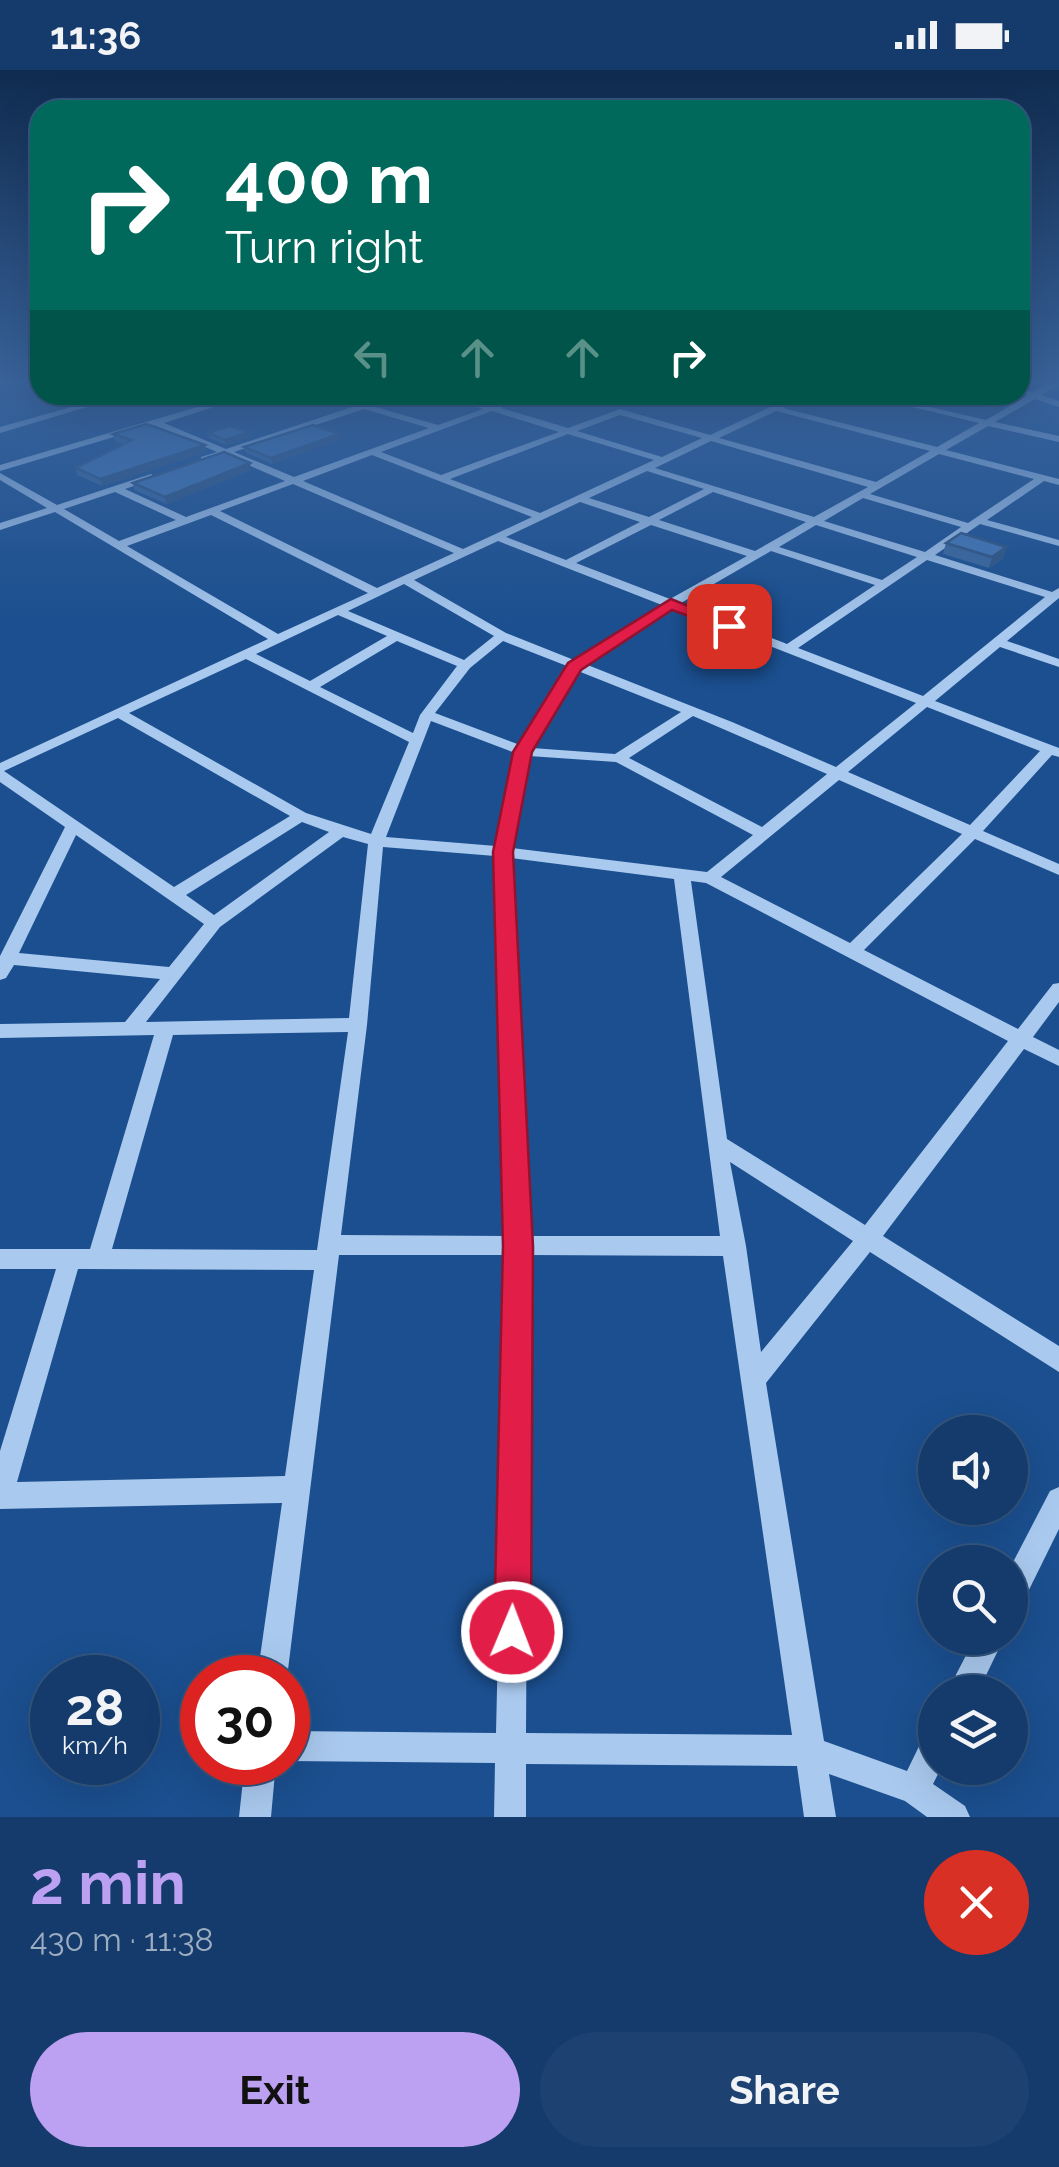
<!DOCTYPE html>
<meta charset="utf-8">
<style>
:root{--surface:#143b6b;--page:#1d4271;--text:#f1f3f6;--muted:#9dadc1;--line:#33557e;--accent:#bca0f2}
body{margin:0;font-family:Raleway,sans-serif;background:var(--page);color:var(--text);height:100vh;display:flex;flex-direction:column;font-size:38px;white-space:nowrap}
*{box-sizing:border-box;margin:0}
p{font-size:32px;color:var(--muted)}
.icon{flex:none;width:55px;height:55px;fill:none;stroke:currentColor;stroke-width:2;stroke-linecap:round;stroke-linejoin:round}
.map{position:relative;height:1747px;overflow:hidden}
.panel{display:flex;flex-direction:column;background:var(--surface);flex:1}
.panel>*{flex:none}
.hud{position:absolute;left:30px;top:30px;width:1000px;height:305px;border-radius:30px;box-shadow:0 10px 40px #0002,0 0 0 2px var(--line);background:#00695c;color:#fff;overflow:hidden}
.fabs{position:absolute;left:918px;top:1345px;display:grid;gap:20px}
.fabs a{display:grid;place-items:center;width:110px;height:110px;border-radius:50%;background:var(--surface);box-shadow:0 10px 40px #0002,0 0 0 2px var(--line);font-size:50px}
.speed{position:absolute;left:30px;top:1585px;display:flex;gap:20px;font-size:50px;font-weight:700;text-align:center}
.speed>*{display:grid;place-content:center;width:130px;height:130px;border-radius:50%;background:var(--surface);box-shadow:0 10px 40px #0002,0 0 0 2px var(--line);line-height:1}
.speed small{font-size:25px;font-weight:400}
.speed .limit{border:15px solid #d22;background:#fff;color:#111}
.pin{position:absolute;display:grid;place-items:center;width:85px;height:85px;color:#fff;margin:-42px;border-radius:20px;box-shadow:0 5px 15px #0006}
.me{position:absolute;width:110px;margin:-55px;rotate:1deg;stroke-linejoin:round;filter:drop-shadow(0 0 8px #0008)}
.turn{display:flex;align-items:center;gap:35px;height:210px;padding:0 30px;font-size:45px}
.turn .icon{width:130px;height:130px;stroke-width:2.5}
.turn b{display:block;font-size:70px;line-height:85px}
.lanes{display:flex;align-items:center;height:95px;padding:0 30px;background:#0003;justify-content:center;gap:50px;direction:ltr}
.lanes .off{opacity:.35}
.round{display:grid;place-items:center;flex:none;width:105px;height:105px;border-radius:52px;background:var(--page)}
.headline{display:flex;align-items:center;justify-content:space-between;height:170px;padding:0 30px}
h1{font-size:60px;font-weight:700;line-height:75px;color:var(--accent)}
.action{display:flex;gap:20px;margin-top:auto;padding:20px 30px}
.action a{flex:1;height:115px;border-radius:60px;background:var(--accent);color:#111;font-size:40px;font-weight:700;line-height:115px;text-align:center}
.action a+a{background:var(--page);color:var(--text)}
.status{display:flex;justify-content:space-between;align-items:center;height:70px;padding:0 50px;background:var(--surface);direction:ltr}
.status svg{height:28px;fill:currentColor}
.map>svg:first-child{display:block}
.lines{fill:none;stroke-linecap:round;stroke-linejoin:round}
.minor{fill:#a9c9ee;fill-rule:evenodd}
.wall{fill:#3a679d}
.shaded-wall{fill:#305480}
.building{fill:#4478b7;stroke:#305480;stroke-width:2.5}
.route{fill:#e11d48;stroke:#92132f;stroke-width:2.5}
</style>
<div class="status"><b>11:36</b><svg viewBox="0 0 49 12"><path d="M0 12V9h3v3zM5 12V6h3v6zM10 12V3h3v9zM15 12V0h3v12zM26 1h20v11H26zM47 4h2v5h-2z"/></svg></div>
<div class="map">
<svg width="1059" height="1747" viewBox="0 0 1059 1747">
<rect width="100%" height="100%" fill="#1b4f8f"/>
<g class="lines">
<g class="minor">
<path d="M1050,313L1059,315L1041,325L1059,331V337L1035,329L995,352L1059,366V372L988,356L946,380L1059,409V415L1044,411L987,450L1059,470V476L980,454L935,485L1052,522L1059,518V528L1007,571L1059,589V597L1000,577L935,631L1059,678V687L1052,685L983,761L1059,794V805L975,769L864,880L1018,959L1053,914L1059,913V932L1033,967L1059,980V996L1024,979L883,1166L1059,1276V1302L870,1182L766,1313L824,1671L907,1701L924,1666L935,1662V1698H941L933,1714L965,1736L970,1747H927L905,1731L829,1704L836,1747H804L797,1696L526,1694V1747H494L495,1693L288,1691V1661L496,1663L507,1185H339L287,1608H257L282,1433L0,1439V1381L56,1199H0V1179H90L154,965L0,968V954L125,952L160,909L14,895L6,908L0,910V886L65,757L0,712V693L268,569L55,442L0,460V453L47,438L0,410V403L57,435L151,404L156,407L154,409L125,419L186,447L285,411L225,385L201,391V387L217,382L154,355L0,401V395L238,325H251L164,353L226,379L388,325H400L372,336L438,355L483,339L443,325C460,325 477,336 492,335C507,335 518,325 533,325L501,338L568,358L620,339L710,365L796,325H807L783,338L937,377L979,353L863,325H878L986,350L1027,326L1024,321L1033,322ZM364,339L429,358L294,407L234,382ZM492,341L559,362L441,405L381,382ZM776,341L930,381L876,412L719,368ZM620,345L702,368L662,387L577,361ZM568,364L654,390L540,443L450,409ZM711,371L868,417L814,447L655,398ZM939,384L1034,409L968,453L870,424ZM372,385L532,447L463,479L303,411ZM647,401L704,419L649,447L589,428ZM293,414L454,483L377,518L220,441ZM115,422L176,450L119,471L64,439ZM713,422L806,452L755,481L659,450ZM863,428L961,457L925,482L824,451ZM580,432L640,452L566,490L506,467ZM211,445L368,523L278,564L127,476ZM651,455L747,486L670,529L576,493ZM816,455L917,487L882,510L779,477ZM498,471L662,535L574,590L506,563L414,510ZM771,481L875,515L787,574L681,533ZM927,490L1045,527L923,626L798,578ZM404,514L494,566L464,590L348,541ZM672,538L916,633L836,697L732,652L585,594ZM338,545L387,566L310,611L256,584ZM397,571L457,596L420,645L413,663L320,617ZM503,571L567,596L520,675L435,643L470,598ZM246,589L409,672L371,764L306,743L129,643ZM578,601L681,642L615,684L532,678ZM927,637L1040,681L970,755L848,702ZM693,646L827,704L762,757L629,688ZM118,648L290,746L174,817L4,701ZM431,651L515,683L496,776L386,767ZM529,686L616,692L753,765L707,802L512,778ZM839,710L962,764L850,873L721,807ZM302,752L329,762L214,845L186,825ZM76,765L204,854L169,897L19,883ZM343,767L368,774L349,948L146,952L220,857ZM383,777L495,786L506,1166L341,1165L367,955ZM511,788L674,809L720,1166H529ZM691,811L706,813L1008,971L865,1155L727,1069ZM348,962L317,1180L112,1179L173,965ZM730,1092L853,1171L761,1282L746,1176ZM529,1185L723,1186L792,1665L526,1663ZM78,1199L314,1200L285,1406L17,1412Z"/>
<path d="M114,325H127L0,363V357Z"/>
<path d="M1059,1417V1459L1020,1538L1010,1542V1498L1050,1421Z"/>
<path d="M975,1568H1004L978,1622H947Z"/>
<path d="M245,1692H276L271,1747H239Z"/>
</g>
</g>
<g class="wall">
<path d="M208,363L250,367L226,375L209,368Z"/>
<path d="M113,364L206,382L102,416L77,405L76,398L125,374L115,371Z"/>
<path d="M339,364L340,369L272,394L245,382L244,377Z"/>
<path d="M250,393L251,400L167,434L134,420L133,413Z"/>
<path d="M946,473L1006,477L1003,488L989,498L943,484Z"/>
</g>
<g class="shaded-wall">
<path d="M249,362L250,367L226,375L225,370Z"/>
<path d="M339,364L340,369L272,394L271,388Z"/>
<path d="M205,375L206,382L102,416L100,409Z"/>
<path d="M250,393L251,400L167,434L165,427Z"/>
<path d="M1006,477L1003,488L989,498L992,487Z"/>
</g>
<g class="building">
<path d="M146,354L205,375L100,409L76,398L132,370L113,364Z"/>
<path d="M313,355L339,364L271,388L244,377Z"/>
<path d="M229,356L249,362L225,370L208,363Z"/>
<path d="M224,382L250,393L165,427L133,413Z"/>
<path d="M961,463L1006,477L992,487L946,473Z"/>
</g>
<linearGradient id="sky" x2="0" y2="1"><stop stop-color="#0f2b4f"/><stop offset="0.56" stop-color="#39639b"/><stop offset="1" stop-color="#39639b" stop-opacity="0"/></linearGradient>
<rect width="1059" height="557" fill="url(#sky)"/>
<path class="route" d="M671,529L737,556L724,559L672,540L581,600L532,682L513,782L533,1176L531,1562L525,1576L512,1581L499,1576L494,1562L503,1176L493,782L513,682L568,593Z"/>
</svg>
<div class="fabs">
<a><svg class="icon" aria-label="sound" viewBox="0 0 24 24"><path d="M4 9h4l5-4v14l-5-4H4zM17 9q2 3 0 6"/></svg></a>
<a><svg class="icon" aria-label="search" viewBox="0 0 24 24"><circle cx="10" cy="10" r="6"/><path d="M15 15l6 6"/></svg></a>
<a><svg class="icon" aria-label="layers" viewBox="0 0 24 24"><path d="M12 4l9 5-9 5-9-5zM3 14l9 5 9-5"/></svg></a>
</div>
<div class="speed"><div>28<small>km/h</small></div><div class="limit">30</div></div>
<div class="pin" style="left:729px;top:556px;background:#d93025"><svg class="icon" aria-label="arrive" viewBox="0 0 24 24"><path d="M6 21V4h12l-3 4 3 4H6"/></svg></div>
<svg class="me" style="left:512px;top:1562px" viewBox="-20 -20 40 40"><circle r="17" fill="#e11d48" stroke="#fff" stroke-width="3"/><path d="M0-11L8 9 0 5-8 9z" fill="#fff"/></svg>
<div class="hud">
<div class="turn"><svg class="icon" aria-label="right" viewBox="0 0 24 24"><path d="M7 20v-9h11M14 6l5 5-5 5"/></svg><div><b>400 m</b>Turn right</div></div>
<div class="lanes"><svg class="icon off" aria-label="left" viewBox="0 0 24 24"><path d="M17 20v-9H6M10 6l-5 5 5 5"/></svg><svg class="icon off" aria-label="ahead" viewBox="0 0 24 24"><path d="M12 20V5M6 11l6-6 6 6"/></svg><svg class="icon off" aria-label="ahead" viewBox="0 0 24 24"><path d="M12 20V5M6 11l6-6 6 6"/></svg><svg class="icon" aria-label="right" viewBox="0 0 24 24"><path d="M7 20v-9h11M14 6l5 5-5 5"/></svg></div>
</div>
</div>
<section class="panel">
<div class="headline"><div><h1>2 min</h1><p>430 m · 11:38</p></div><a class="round" style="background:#d93025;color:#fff"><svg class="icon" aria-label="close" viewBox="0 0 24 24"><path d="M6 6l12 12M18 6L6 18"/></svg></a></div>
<div class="action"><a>Exit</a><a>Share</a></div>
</section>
